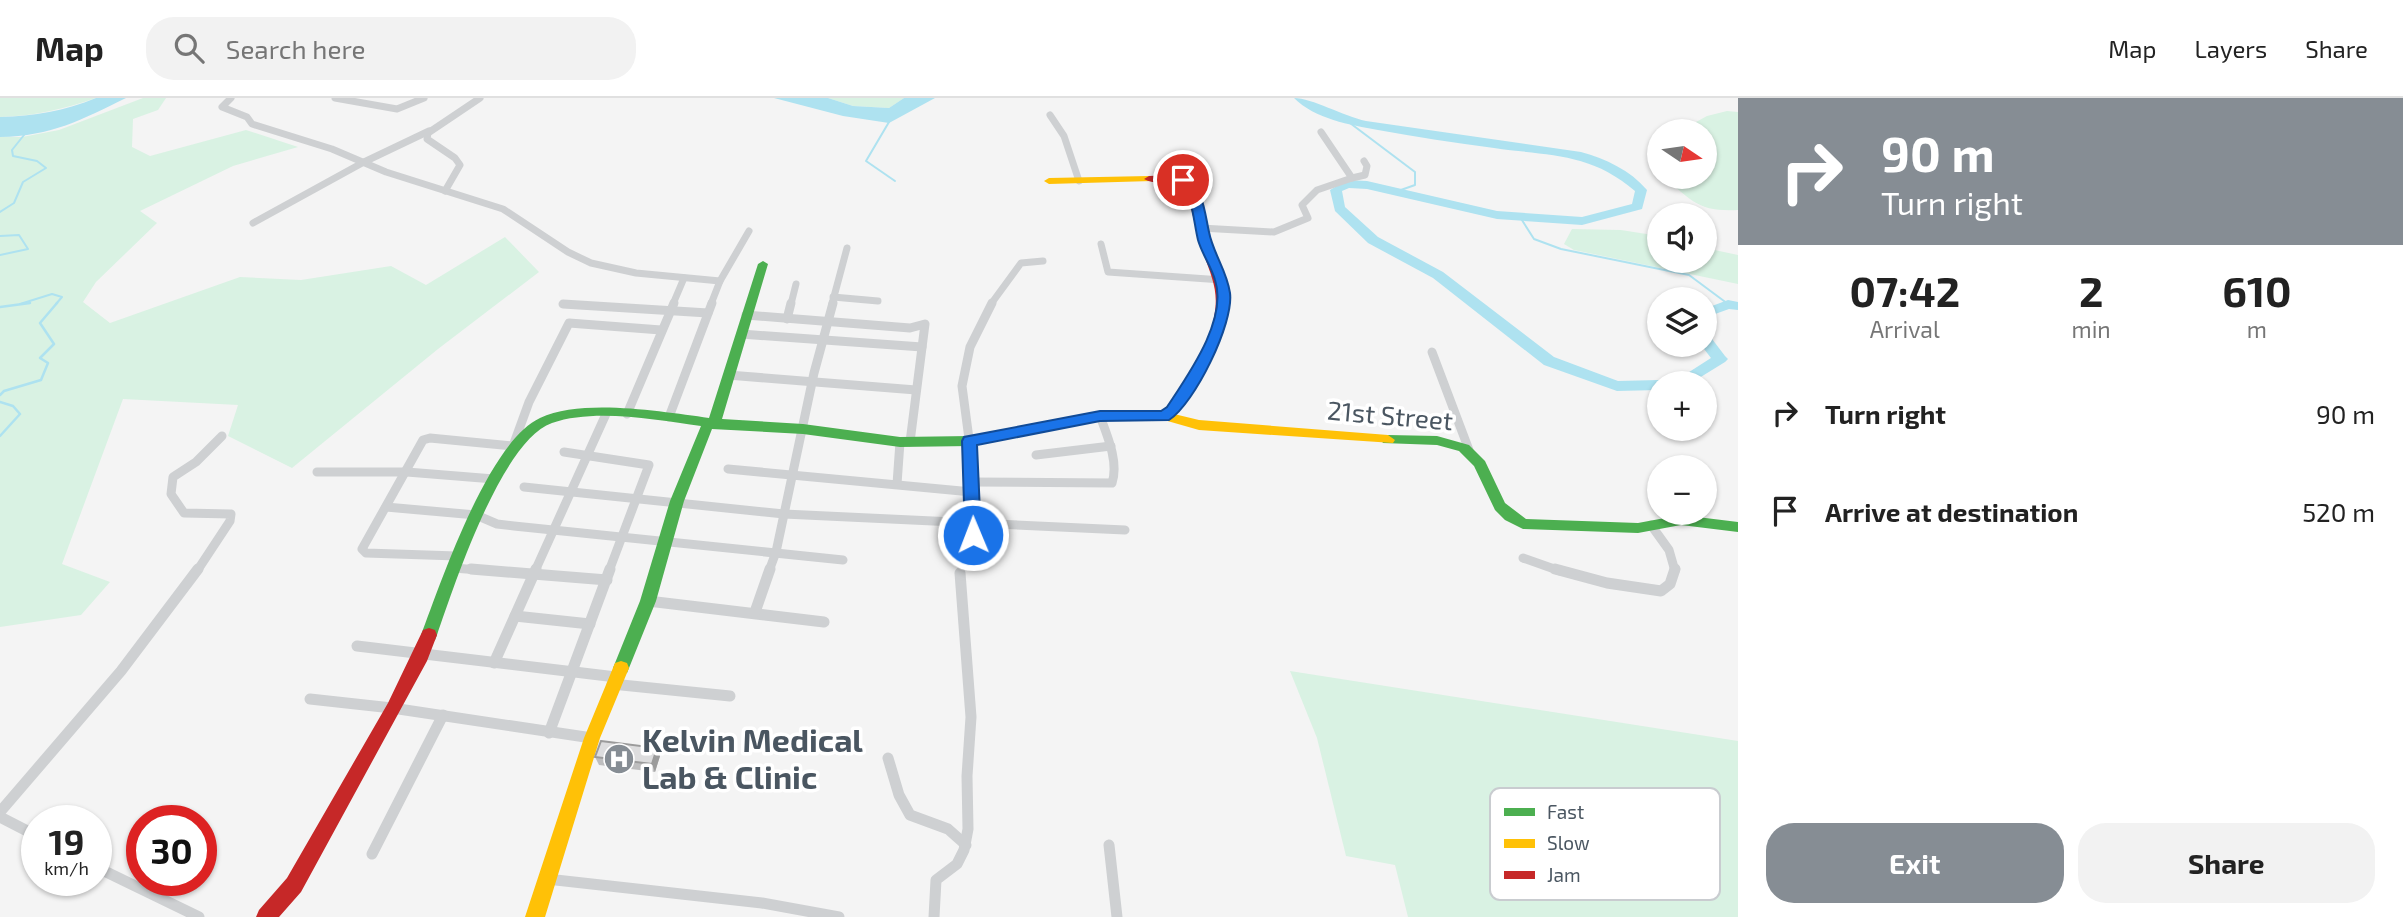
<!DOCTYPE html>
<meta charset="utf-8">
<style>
:root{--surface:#fff;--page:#f2f2f2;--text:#222;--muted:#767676;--line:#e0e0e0;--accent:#868d94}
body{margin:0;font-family:"Exo 2",sans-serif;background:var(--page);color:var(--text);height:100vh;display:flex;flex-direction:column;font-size:26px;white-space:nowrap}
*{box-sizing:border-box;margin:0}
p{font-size:23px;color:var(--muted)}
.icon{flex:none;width:38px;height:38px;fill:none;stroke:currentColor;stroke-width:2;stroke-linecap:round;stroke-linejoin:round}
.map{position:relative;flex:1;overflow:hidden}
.sheet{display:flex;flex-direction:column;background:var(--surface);width:665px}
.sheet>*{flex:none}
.hud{background:#868d94;color:#fff;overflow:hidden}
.needle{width:46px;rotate:103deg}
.tools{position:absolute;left:1647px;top:21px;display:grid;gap:14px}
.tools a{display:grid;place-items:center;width:70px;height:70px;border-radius:50%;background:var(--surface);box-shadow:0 2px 5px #0004;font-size:35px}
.speed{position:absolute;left:21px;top:707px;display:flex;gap:14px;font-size:35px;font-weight:700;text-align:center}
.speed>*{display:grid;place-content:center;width:91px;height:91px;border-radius:50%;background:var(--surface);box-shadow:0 2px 5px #0004;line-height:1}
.speed small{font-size:18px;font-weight:400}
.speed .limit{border:10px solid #d22;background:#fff;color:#111}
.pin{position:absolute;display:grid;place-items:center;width:60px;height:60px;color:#fff;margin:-30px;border:4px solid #fff;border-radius:50%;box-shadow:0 2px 7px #0007}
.me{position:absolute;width:77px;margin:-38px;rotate:359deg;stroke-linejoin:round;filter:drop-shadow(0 0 5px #0008)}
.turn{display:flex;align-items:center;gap:24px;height:147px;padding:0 28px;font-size:32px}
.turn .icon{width:91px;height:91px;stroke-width:2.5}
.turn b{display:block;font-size:49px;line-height:60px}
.eta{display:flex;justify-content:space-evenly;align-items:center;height:119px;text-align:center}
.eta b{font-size:42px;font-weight:700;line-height:49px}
.primary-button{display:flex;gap:14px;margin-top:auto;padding:14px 28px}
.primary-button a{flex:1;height:80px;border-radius:28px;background:var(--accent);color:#fff;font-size:28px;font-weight:700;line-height:80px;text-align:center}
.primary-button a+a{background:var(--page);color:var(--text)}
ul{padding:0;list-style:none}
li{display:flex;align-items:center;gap:21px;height:98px;padding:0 28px}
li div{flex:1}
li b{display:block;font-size:26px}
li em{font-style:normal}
header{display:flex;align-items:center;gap:42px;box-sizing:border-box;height:98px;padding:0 35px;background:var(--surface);border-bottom:2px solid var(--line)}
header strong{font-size:33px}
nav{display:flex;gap:38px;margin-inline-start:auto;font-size:24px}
.search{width:490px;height:63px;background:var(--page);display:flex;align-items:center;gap:18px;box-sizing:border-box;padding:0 24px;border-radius:28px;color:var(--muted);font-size:26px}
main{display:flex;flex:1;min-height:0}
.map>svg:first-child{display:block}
.green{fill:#d9f2e3}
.water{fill:#aee2f0}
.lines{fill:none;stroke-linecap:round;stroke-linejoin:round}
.stream-far1{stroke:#aee2f0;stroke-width:2}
.stream{stroke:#aee2f0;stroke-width:2.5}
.river{fill:#aee2f0;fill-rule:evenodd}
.street-far2{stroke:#ced0d2;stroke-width:7}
.street-far1{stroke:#ced0d2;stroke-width:9}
.street{stroke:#ced0d2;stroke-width:11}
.fast{fill:#4caf50;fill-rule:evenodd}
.slow{fill:#ffc107;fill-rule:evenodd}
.jam{fill:#c62828;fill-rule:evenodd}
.wall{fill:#bebebf}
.shaded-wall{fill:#9b9b9b}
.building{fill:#ddddde;stroke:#9b9b9b;stroke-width:2}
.route{fill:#1a73e8;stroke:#114b97;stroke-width:2}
.labels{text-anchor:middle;stroke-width:7;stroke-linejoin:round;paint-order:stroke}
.street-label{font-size:26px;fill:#4a5661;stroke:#fff}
.near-poi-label{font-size:32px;font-weight:bold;fill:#4a5661;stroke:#fff;text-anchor:start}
.key{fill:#fff;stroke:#c9ccd0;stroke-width:2}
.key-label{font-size:19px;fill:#4a5661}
</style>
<header>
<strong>Map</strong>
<div class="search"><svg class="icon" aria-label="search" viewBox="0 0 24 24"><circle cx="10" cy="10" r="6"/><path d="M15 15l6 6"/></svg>Search here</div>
<nav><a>Map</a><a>Layers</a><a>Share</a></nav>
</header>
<main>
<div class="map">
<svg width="1738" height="819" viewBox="0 0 1738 819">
<rect width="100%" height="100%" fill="#f4f4f4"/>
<g class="green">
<path d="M0,0H96C64,11 35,18 0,19Z"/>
<path d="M143,0H166L158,12L133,21L132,49L150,58L246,32L298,49L233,68L140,113L157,125L96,184L83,204L110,225L240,179L301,182L391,168L426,187L505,139L539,174L438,251L292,370L228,338L238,307L123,301L62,466L110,484L81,517L0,529V39H22L59,32Z"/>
<path d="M828,0H904L889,10L853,8Z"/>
<path d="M1727,13L1738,14V112C1698,114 1693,103 1663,79H1704V33H1685V30L1707,18Z"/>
<path d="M1572,131L1621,132L1659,138V163H1704L1705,150L1738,157V186L1574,152L1564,146Z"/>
<path d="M1290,573L1738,643V819H1408L1395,767L1346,758L1317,640Z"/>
</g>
<g class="water">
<path d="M96,0H126C81,22 52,38 0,39V19C34,18 65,13 96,0Z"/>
<path d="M774,0H828L853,8L889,10L904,0H935L889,25L843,18Z"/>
</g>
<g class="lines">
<g class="stream-far1">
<path d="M1342,19L1415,74V87L1398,93"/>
<path d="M889,24L866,63L895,83"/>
<path d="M0,114L14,105L23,84L46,70L37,63L13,58L12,52L24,37"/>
<path d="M1520,119L1534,141L1561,151L1689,177L1728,206"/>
<path d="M0,138L19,137L28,151L0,157"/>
<path d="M20,206L52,196L62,199L56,206"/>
</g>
<g class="stream">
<path d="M0,209L30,205"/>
<path d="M0,297L4,293L41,282L48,265L40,260L54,246L40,225L57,205"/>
<path d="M0,304L13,308L20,316L0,338"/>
</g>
<g class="river">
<path d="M1294,0C1312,0 1343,18 1366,23L1581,54C1606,61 1630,72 1647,92L1642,111L1582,127L1497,121L1367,91L1349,90L1342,93L1345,109L1378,139L1443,174L1554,259L1618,283L1659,282L1666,285H1659V292L1617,293L1544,267L1433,180L1368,145L1335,113L1330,92L1347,82L1367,83L1497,113L1582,119L1632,106L1635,93C1590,54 1549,58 1494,50C1455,45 1416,39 1378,32C1350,27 1315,21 1294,0Z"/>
<path d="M1728,202L1738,204V212L1729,211L1704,220V211Z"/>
<path d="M1704,235L1709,237L1725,258L1728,261L1725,264L1691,285H1672L1711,260L1701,247H1704Z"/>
</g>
<g class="street-far2">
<path d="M231,0L222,9L247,19L252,26L332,51L386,74L503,111L568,154L591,165L636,175L720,183"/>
<path d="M335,0L397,11L424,0"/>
<path d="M1050,17L1064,38L1079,83"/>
<path d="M1352,80L1365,77L1367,68L1364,63"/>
<path d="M445,93L460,67L455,60L427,41L428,35L480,0"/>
<path d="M253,125L364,64L429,33"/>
<path d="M1201,130L1274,134L1308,120L1302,107L1317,92L1352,80L1321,34"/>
<path d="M1101,146L1108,174L1222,182"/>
<path d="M833,199L878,203"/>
<path d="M563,206H567"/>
<path d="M673,206L684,180"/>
<path d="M711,206L720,183L749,133"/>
<path d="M791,206L796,186"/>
<path d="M832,206L847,150"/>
<path d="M991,206L1021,165L1043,163"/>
</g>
<g class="street-far1">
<path d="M563,206L708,215"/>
<path d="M746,217L910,230L925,226L910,344"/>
<path d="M787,221L791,205"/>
<path d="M741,236L922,249"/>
<path d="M1432,254L1469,352"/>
<path d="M728,277L916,292"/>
<path d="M627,316L674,205"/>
<path d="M669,319L712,205"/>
<path d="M564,354L649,367L609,473"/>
<path d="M1036,357L1111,348"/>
<path d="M728,371L972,394"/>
<path d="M317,374H407L494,381"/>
<path d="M972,384L1112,385C1119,364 1107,337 1100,318"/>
<path d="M897,386L900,344"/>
<path d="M524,389L784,416L1125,432"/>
<path d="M386,409L476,417L497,426L514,428L843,462"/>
<path d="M1651,427L1669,452L1675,473"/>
<path d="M973,437L971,356L962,288L970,249L992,205"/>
<path d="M457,458L366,455L362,451L423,342L430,340L513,348L529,304L569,225L661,232"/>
<path d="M1523,460L1560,473"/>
<path d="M453,470L493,473"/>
<path d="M197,473L230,423L231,416L184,415L171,396L173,379L196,364L222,338"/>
<path d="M535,473L606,316"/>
<path d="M769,473L776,454L814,275L833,205"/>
</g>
<g class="street">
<path d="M471,471L607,482"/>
<path d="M1555,471L1607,485L1661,493L1670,486L1675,471"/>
<path d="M648,503L824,524"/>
<path d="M755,514L770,471"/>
<path d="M515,518L590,526"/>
<path d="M357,548L616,579"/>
<path d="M494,565L536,471"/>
<path d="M612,586L730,598"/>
<path d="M310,601L392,610L592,640"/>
<path d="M549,635L610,471"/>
<path d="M888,660L899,697L910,717L948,731L966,747"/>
<path d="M0,714L121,573L198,471"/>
<path d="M0,719L37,738"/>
<path d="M1109,747L1117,819"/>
<path d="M372,756L443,617"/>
<path d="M96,769L199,819"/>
<path d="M547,781L762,805L839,819"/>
<path d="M934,819L936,782L957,766L964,752L968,731L967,678L971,619L960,475"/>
</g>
<g class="fast">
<path d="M763,163L768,166L722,321L803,326L900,339L970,338L1027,327L1034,332L1032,335L970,348L900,349L803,336L712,331L684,403L656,503L629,570L627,575L621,577L615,575L613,570L640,503L670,403L701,328C657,322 595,310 552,325C501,343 454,488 437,537L435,542L429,544L423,542L421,537C441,484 488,344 540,320C583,300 663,314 709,320L758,166Z"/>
<path d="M1388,337L1437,338L1469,347L1485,363L1505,405L1526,421L1638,425L1681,417L1738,424V434L1681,427L1638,435L1523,431L1505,422L1495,412L1474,368L1459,353L1437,347L1383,345L1381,342Z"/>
</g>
<g class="slow">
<path d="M1149,78L1152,79V83L1049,86L1044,83L1049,80Z"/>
<path d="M1215,234L1221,238C1210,267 1196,294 1174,316L1199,322L1388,337L1395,342L1393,345L1199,332L1164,322H1100L1027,337L1020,332L1027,327L1100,314H1161C1179,296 1193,276 1203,252C1207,245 1208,238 1215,234Z"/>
<path d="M621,563L627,565L629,570L600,640L545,819H525L584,640L615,565Z"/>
</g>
<g class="jam">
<path d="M1172,77L1193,85C1200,102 1203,120 1208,137C1219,176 1240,200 1219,241L1215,242L1209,238C1224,192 1211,183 1199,141C1193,123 1191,104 1184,87C1171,83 1153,87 1144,81L1149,78Z"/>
<path d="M429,530L435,532L437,537L427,563L301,794L279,819H256L259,812L287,780L388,605L423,532Z"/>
</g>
</g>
<path class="wall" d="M660,658L655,674L599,667L595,659Z"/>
<path class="shaded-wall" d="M657,650L660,658L655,674L652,666Z"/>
<path class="building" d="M601,643L657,650L652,666L595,659Z"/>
<path class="route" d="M1183,79C1203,85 1205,117 1209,134C1213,155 1227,173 1230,195C1234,225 1195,305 1169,322L1100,323L977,347L981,437L973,443L967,441L965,437L962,343L964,339L1100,313H1161L1167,309C1188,277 1228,222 1215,182C1211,168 1202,156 1198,142C1193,121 1193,97 1178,82Z"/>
<defs>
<g id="hospital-disc" transform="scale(1.575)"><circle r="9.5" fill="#868d94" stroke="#fff"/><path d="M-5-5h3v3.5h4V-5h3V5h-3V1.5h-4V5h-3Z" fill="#fff"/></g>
</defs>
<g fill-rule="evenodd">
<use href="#hospital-disc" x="619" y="661"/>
</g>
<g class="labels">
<g class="street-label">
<text transform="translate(1390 318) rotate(5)" y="9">21st Street</text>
</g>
<g class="near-poi-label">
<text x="642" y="654">Kelvin Medical<tspan x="642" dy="37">Lab &amp; Clinic</tspan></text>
</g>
</g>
<rect x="1490" y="690" width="230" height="112" rx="10" class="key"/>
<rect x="1504" y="710" width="31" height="8" fill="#4caf50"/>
<rect x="1504" y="741" width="31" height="9" fill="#ffc107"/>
<rect x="1504" y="773" width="31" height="8" fill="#c62828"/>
<g class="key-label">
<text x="1547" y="721">Fast</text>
<text x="1547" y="752">Slow</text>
<text x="1547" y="784">Jam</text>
</g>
</svg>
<div class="tools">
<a><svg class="needle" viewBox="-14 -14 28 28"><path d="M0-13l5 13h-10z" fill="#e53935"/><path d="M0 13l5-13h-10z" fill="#767676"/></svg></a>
<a><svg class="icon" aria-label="sound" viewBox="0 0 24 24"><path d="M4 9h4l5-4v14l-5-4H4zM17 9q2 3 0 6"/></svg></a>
<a><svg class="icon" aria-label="layers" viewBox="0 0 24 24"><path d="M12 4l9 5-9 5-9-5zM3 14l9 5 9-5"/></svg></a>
<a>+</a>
<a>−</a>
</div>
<div class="speed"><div>19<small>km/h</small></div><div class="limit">30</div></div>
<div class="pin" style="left:1183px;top:82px;background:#d93025"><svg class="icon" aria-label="arrive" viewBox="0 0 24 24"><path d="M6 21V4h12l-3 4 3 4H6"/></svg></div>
<svg class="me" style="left:973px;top:437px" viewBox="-20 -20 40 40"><circle r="17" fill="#1a73e8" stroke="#fff" stroke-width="3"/><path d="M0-11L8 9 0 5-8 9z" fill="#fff"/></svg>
</div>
<section class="sheet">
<div class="hud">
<div class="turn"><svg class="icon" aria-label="right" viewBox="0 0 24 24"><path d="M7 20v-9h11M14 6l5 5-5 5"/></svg><div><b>90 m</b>Turn right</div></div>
</div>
<div class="eta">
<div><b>07:42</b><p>Arrival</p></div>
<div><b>2</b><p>min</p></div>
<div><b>610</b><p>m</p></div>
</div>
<ul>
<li><svg class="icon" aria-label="right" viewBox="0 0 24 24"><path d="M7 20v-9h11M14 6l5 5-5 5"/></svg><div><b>Turn right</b></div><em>90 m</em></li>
<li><svg class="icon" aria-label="arrive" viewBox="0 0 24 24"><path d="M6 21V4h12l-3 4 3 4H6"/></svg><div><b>Arrive at destination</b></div><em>520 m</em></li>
</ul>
<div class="primary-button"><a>Exit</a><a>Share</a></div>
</section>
</main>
